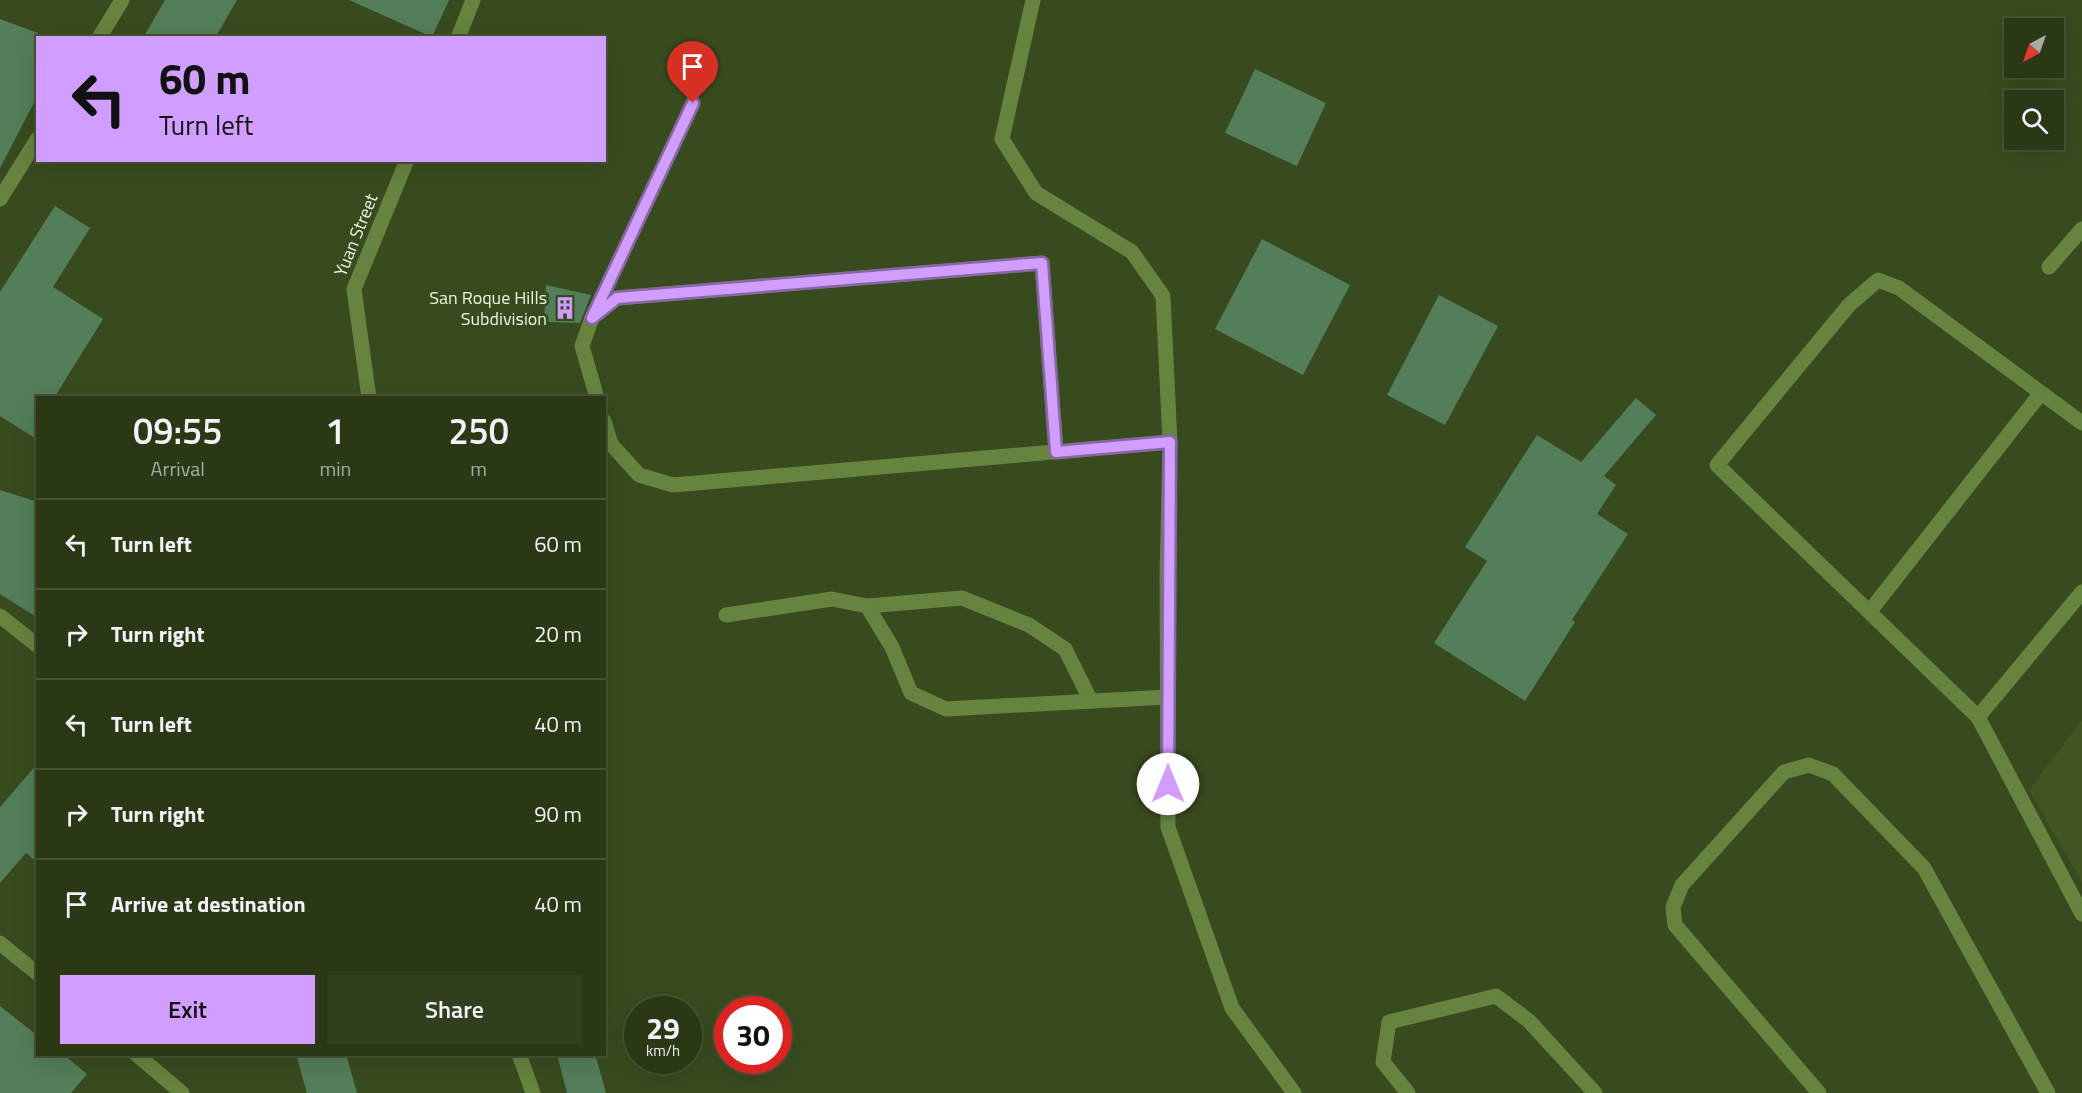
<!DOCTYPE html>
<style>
:root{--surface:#2a3816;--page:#323f1f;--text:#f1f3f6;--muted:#a5aca1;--line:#465235;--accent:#d19dfe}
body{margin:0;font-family:"Titillium Web",sans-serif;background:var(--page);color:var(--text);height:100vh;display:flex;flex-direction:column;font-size:22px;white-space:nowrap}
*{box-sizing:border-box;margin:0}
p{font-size:20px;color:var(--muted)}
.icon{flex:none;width:33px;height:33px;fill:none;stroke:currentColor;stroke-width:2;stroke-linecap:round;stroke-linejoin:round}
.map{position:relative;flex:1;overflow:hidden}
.side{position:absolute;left:36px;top:396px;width:570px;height:660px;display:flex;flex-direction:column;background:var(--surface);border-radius:0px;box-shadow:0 6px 24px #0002,0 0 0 2px var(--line)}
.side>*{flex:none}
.banner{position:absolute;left:36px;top:36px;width:570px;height:126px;border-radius:0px;box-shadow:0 6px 24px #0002,0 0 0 2px var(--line);background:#d19dfe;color:#111;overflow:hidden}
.needle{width:39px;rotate:220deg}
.buttons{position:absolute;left:2004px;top:18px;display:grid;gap:12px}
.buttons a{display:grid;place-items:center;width:60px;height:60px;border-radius:0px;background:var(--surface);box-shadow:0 6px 24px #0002,0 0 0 2px var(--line);font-size:30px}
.speed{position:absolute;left:624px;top:996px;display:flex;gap:12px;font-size:30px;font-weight:700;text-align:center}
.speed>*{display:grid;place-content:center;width:78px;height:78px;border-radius:50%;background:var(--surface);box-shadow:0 6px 24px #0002,0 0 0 2px var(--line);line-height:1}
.speed small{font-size:15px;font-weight:400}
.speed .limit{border:9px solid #d22;background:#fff;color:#111}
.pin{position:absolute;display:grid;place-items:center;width:51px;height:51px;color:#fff;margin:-62px -26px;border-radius:50% 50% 50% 0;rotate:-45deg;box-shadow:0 0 6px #0007}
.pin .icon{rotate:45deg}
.me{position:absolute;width:66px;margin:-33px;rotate:0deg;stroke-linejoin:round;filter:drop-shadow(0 0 4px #0008)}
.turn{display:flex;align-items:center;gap:21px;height:126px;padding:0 24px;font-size:27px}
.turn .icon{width:78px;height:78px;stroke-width:2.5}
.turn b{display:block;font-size:42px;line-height:51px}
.eta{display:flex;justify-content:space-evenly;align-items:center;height:102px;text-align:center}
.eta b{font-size:36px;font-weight:600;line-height:42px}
.primary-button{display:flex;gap:12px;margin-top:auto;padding:12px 24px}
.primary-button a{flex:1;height:69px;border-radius:0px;background:var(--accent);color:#111;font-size:24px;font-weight:600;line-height:69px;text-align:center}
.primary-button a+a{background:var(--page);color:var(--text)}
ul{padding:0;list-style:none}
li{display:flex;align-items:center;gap:18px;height:90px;padding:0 24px;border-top:2px solid var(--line)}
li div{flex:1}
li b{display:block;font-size:22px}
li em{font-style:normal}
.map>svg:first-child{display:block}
.built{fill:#405521}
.building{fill:#547d59}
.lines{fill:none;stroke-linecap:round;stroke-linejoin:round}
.minor{stroke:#66833f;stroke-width:15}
.route-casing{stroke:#8866a5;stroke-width:15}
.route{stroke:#d19dfe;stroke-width:10}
.labels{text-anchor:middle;stroke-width:6;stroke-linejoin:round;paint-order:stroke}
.street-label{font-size:18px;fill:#e9f5dc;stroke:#384b1e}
.poi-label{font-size:18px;fill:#e9f5dc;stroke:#384b1e;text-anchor:end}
</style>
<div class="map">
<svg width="2082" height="1093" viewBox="0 0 2082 1093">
<rect width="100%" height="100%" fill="#384b1e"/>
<path class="built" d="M2082,720V882L2029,790Z"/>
<g class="building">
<path d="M165,0H237L215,38H143Z"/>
<path d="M349,0H449L432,37Z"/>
<path d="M0,19L38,33V95L0,168Z"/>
<path d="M1255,69L1326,103L1297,166L1225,133Z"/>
<path d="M55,206L90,228L53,287L103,319L54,398H38V440L0,416V292Z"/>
<path d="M1262,239L1350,285L1303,375L1215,329Z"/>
<path d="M546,285L591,295L580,323L544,322Z"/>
<path d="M1439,295L1498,326L1445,425L1387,395Z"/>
<path d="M1636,398L1656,415L1604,476L1616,485L1597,514L1628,534L1572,620L1575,622L1525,701L1434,643L1487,561L1465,547L1537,435L1581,462Z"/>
<path d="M0,490L38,502V618L0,594Z"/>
<path d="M38,763V863L26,853L0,883V807Z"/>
<path d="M0,1006L38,1036V1054H63L87,1074L71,1093H0Z"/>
<path d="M296,1054H346L357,1093H307Z"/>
<path d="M557,1054H595L606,1093H567Z"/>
</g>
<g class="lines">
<g class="minor">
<path d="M1033,0L1002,139L1036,193L1132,252L1163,296L1170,442L1167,574L1168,827L1232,1008L1294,1093"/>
<path d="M99,38L122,0"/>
<path d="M458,38L473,0"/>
<path d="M0,199L38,138"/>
<path d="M2049,267L2082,229"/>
<path d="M592,318L617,298L1042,263L1056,451"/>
<path d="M369,398L354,289L407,160"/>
<path d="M597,398L582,346L592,318L693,103"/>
<path d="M604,421L611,444L639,475L673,485L1170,442"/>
<path d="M2082,423L1899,288L1878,280L1849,305L1717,465L1978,717L2082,914"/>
<path d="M867,606L962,598L1029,625L1065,649L1091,701"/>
<path d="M1870,611L2041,393"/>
<path d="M726,615L832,599L867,606L892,647L911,693L946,709L1167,697"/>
<path d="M0,616L38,646"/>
<path d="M1978,717L2082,592"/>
<path d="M0,943L38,974"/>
<path d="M136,1054L182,1093"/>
<path d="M519,1054L533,1093"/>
<path d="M1408,1093L1383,1062L1389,1022L1496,996L1529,1021L1595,1093"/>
<path d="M1819,1093L1675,925L1673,907L1682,885L1784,772L1809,765L1833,774L1924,868L2048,1093"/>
</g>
</g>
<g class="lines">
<g class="route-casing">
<path id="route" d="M693,103L592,318L617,298L1042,263L1056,452L1170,442L1168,784"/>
</g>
<use href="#route" class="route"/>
</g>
<defs>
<g id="building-bare" transform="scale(1.8)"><path d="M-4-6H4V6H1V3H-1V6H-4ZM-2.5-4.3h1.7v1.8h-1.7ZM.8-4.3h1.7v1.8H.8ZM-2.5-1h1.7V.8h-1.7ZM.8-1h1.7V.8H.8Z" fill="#d19dfe" stroke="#384b1e" stroke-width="2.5" paint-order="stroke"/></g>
</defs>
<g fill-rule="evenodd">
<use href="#building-bare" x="565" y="308"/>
</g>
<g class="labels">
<g class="street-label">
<text transform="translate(356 235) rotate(-68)" y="6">Yuan Street</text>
</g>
<g class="poi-label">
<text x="547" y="304">San Roque Hills<tspan x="547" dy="21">Subdivision</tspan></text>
</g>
</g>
</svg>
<div class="buttons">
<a><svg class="needle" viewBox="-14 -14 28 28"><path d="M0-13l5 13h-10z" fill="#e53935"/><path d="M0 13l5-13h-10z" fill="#a5aca1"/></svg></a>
<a><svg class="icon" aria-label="search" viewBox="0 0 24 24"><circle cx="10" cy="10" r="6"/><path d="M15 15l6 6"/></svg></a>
</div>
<div class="speed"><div>29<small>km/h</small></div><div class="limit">30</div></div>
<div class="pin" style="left:693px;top:103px;background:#d93025"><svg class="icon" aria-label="arrive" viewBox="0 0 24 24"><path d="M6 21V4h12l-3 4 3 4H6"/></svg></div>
<svg class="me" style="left:1168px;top:784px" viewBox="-20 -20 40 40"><circle r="19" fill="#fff"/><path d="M0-13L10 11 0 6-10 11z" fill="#d19dfe"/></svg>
<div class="banner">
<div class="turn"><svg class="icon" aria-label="left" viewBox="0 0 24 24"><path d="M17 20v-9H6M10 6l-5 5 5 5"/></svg><div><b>60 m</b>Turn left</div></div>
</div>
<section class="side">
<div class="eta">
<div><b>09:55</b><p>Arrival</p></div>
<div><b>1</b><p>min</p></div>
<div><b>250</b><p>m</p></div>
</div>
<ul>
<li><svg class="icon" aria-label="left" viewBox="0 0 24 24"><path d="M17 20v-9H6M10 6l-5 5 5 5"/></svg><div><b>Turn left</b></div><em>60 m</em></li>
<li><svg class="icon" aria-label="right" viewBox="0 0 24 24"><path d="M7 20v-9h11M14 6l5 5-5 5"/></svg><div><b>Turn right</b></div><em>20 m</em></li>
<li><svg class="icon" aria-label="left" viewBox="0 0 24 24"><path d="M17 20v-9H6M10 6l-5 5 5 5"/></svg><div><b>Turn left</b></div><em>40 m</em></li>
<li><svg class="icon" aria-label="right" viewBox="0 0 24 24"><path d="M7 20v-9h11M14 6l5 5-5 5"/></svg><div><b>Turn right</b></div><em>90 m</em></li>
<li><svg class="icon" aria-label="arrive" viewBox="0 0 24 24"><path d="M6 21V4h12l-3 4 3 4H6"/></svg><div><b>Arrive at destination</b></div><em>40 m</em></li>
</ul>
<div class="primary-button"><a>Exit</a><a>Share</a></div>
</section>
</div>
